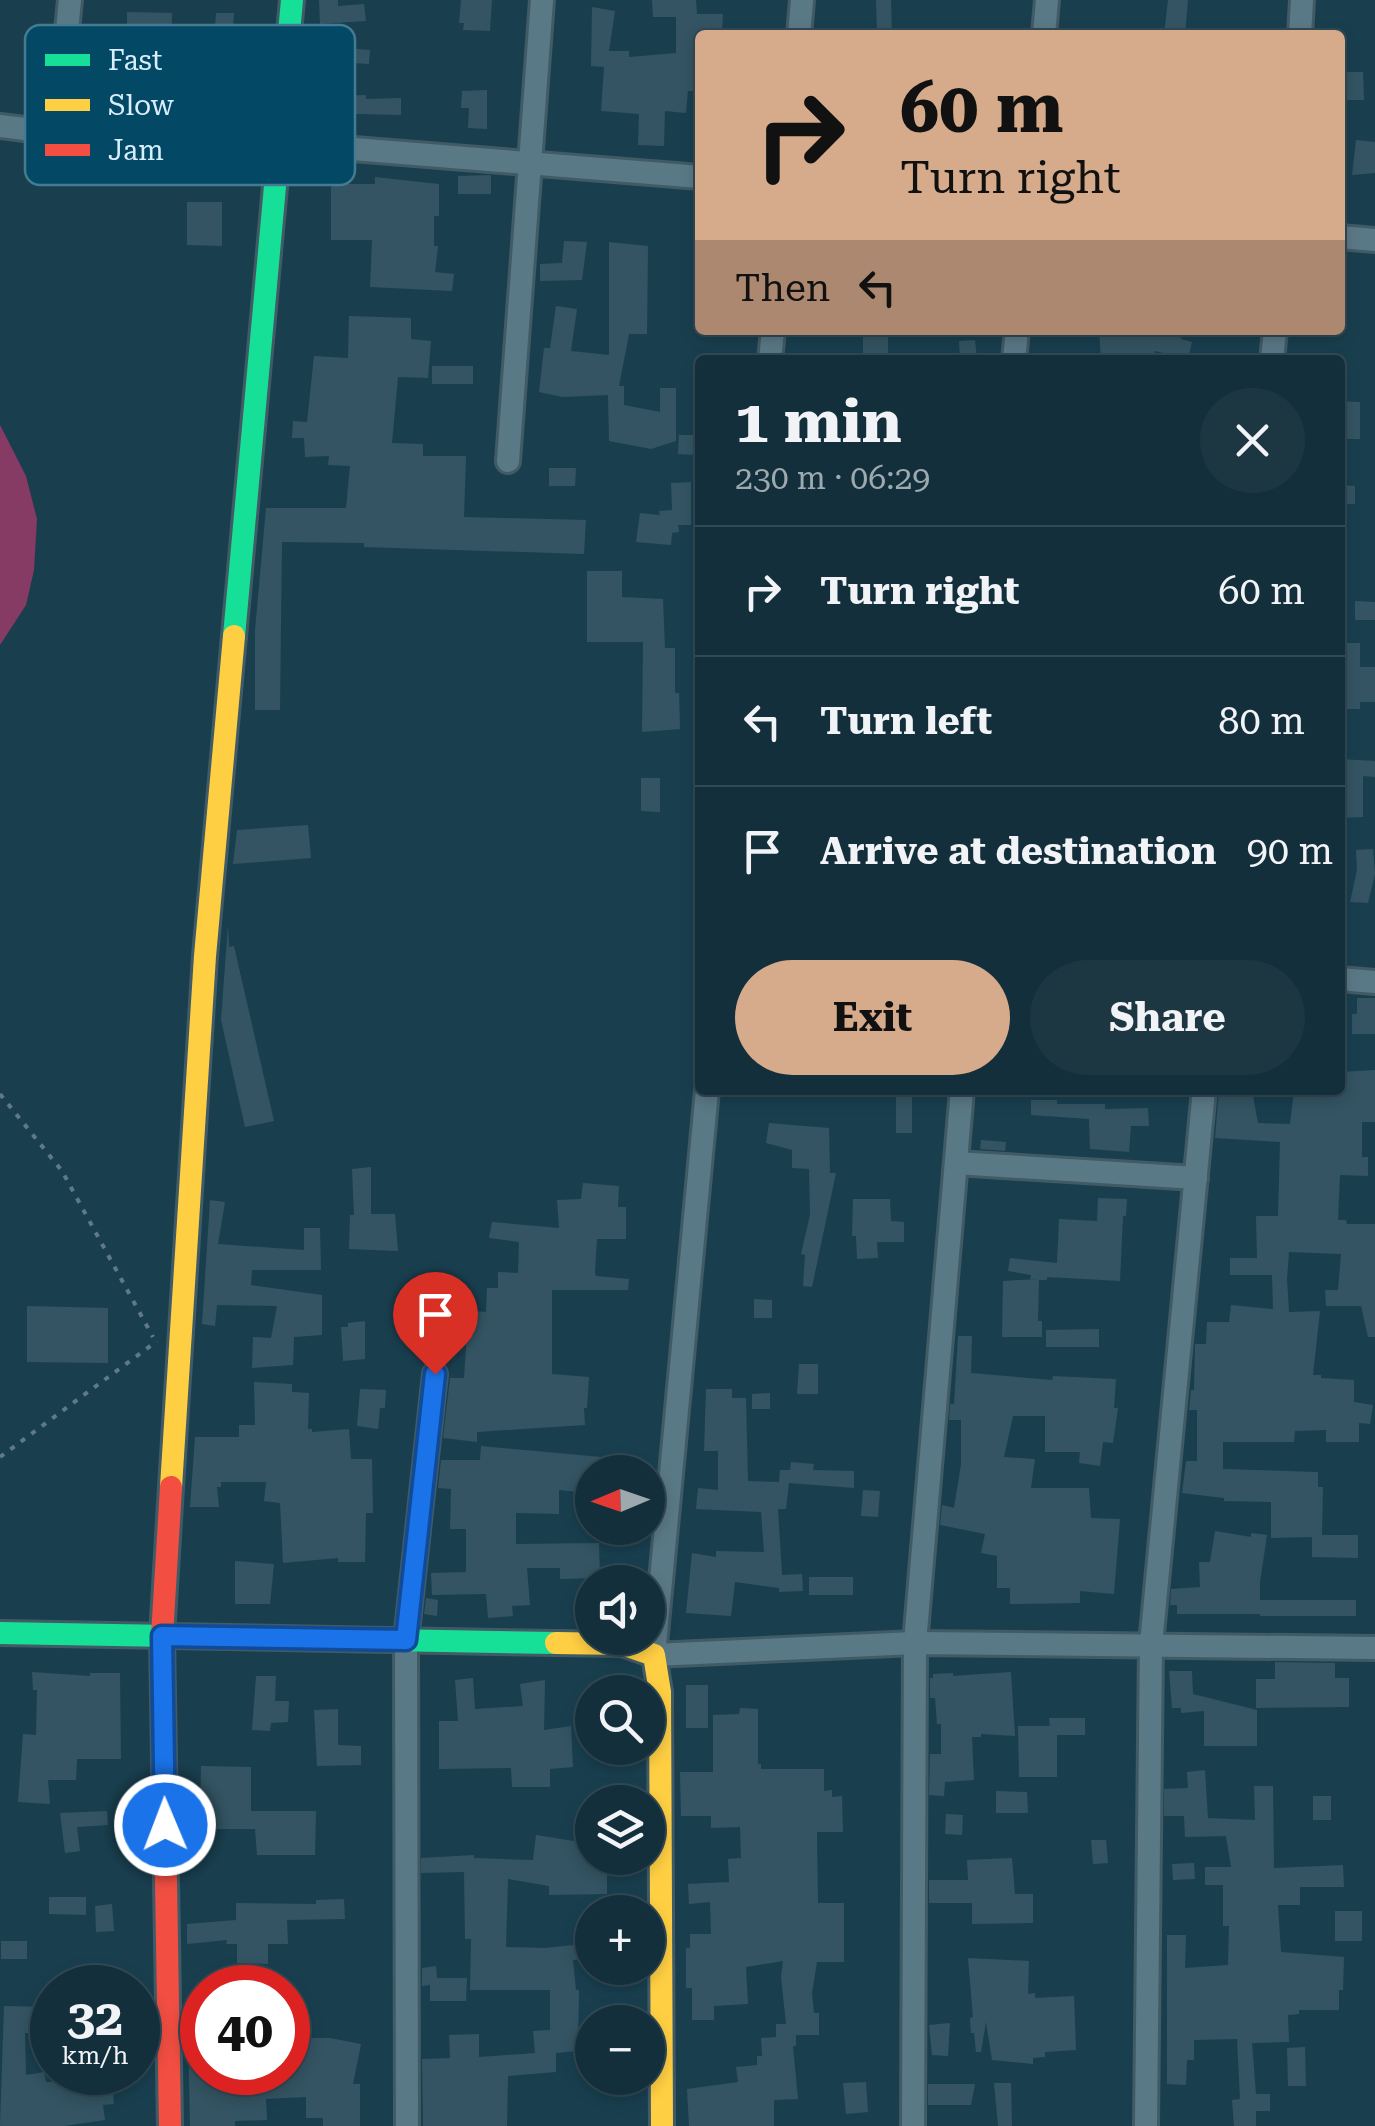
<!DOCTYPE html>
<meta charset="utf-8">
<style>
:root{--surface:#132f3b;--page:#1c3742;--text:#f1f3f6;--muted:#9da9af;--line:#324a55;--accent:#d6ab8b}
body{margin:0;font-family:"Roboto Serif",serif;background:var(--page);color:var(--text);height:100vh;display:flex;flex-direction:column;font-size:38px;white-space:nowrap}
*{box-sizing:border-box;margin:0}
p{font-size:32px;color:var(--muted)}
.icon{flex:none;width:55px;height:55px;fill:none;stroke:currentColor;stroke-width:2;stroke-linecap:round;stroke-linejoin:round}
.map{position:relative;flex:1;overflow:hidden}
.drawer{position:absolute;left:695px;top:355px;width:650px;height:740px;display:flex;flex-direction:column;background:var(--surface);border-radius:10px;box-shadow:0 5px 15px #0003,0 0 0 2px var(--line)}
.drawer>*{flex:none}
.guide{position:absolute;left:695px;top:30px;width:650px;height:305px;border-radius:10px;box-shadow:0 5px 15px #0003,0 0 0 2px var(--line);background:#d6ab8b;color:#111;overflow:hidden}
.needle{width:65px;rotate:268deg}
.fabs{position:absolute;left:575px;top:1455px;display:grid;gap:20px}
.fabs a{display:grid;place-items:center;width:90px;height:90px;border-radius:50%;background:var(--surface);box-shadow:0 5px 15px #0003,0 0 0 2px var(--line);font-size:50px}
.speed{position:absolute;left:30px;top:1965px;display:flex;gap:20px;font-size:50px;font-weight:700;text-align:center}
.speed>*{display:grid;place-content:center;width:130px;height:130px;border-radius:50%;background:var(--surface);box-shadow:0 5px 15px #0003,0 0 0 2px var(--line);line-height:1}
.speed small{font-size:25px;font-weight:400}
.speed .limit{border:15px solid #d22;background:#fff;color:#111}
.pin{position:absolute;display:grid;place-items:center;width:85px;height:85px;color:#fff;margin:-102px -42px;border-radius:50% 50% 50% 0;rotate:-45deg;box-shadow:0 0 10px #0007}
.pin .icon{rotate:45deg}
.me{position:absolute;width:110px;margin:-55px;rotate:359deg;stroke-linejoin:round;filter:drop-shadow(0 0 8px #0008)}
.turn{display:flex;align-items:center;gap:35px;height:210px;padding:0 40px;font-size:45px}
.turn .icon{width:130px;height:130px;stroke-width:2.5}
.turn b{display:block;font-size:70px;line-height:85px}
.then{display:flex;align-items:center;height:95px;padding:0 40px;background:#0003;gap:20px;font-size:38px}
.round{display:grid;place-items:center;flex:none;width:105px;height:105px;border-radius:52px;background:var(--page)}
.overview{display:flex;align-items:center;justify-content:space-between;height:170px;padding:0 40px}
h1{font-size:60px;font-weight:700;line-height:75px}
.button{display:flex;gap:20px;margin-top:auto;padding:20px 40px}
.button a{flex:1;height:115px;border-radius:60px;background:var(--accent);color:#111;font-size:40px;font-weight:700;line-height:115px;text-align:center}
.button a+a{background:var(--page);color:var(--text)}
ul{padding:0;list-style:none}
li{display:flex;align-items:center;gap:30px;height:130px;padding:0 40px;border-top:2px solid var(--line)}
li div{flex:1}
li b{display:block;font-size:38px}
li em{font-style:normal}
.map>svg:first-child{display:block}
.green{fill:#863b65}
.building{fill:#345463}
.lines{fill:none;stroke-linecap:round;stroke-linejoin:round}
.street-casing{stroke:#415b66;stroke-width:28}
.fast-casing{stroke:#415b66;stroke-width:28}
.slow-casing{stroke:#415b66;stroke-width:28}
.jam-casing{stroke:#415b66;stroke-width:28}
.path{stroke:#5f7a86;stroke-width:4;stroke-dasharray:5 8;stroke-linecap:butt}
.street{stroke:#5a7986;stroke-width:22}
.fast{stroke:#16e098;stroke-width:22}
.slow{stroke:#ffcf43;stroke-width:22}
.jam{stroke:#f24e42;stroke-width:22}
.route-casing{stroke:#114b97;stroke-width:25}
.route{stroke:#1a73e8;stroke-width:18}
.key{fill:#034965;stroke:#437b92;stroke-width:2.5}
.key-label{font-size:28px;fill:#d8eefa}
</style>
<div class="map">
<svg width="1375" height="2126" viewBox="0 0 1375 2126">
<rect width="100%" height="100%" fill="#193f4f"/>
<path class="green" d="M0,425L26,476L37,519L34,570L26,605L0,645Z"/>
<g class="building">
<path d="M319,0H338V6L364,4L366,21L320,24Z"/>
<path d="M461,0H492L490,31L463,30L464,23H459Z"/>
<path d="M652,0H696L697,14H723L722,35H700V91H688L686,113L665,111L664,146L638,145L639,114L601,111L604,67L591,66L592,7L615,11L609,51H629V57L676,53V17H653Z"/>
<path d="M876,0H891L892,35H877Z"/>
<path d="M1168,0H1188L1185,35H1164Z"/>
<path d="M127,12L172,13L170,96L129,97V104L80,103L81,41L127,40Z"/>
<path d="M216,13H234L233,29L215,28Z"/>
<path d="M318,46L370,50L369,64L317,61Z"/>
<path d="M1340,72H1363L1364,100H1340Z"/>
<path d="M315,76L330,78L329,96L366,95V99L401,98V115L312,113Z"/>
<path d="M487,90V129L468,128L469,108H461L462,91Z"/>
<path d="M1356,140L1375,142V173L1352,175Z"/>
<path d="M491,175V194H458V176Z"/>
<path d="M375,177L439,184V216H434V246H438L435,272L454,274L452,291L370,287L372,240H331V184H375Z"/>
<path d="M187,202H222V246L187,245Z"/>
<path d="M564,241L587,242L582,280L540,281V264L562,263Z"/>
<path d="M609,242L648,246L647,334H629L619,386H624V405L660,412V388H676V441L651,449L609,441L608,395L562,397L539,392L544,348H550L556,306L577,309L571,351L609,355Z"/>
<path d="M349,316L411,318V339L431,341L428,378L398,377L392,443L423,444V456H466L464,517L586,520L584,554L364,547V543L282,542L280,710H255V630L266,508H346L350,466L328,465L329,456L305,457L304,438H292L293,421L307,422L314,356L348,358Z"/>
<rect x="863" y="330" width="25" height="30"/>
<path d="M1099,330H1182L1181,339L1192,342L1188,359L1155,351L1153,360H1101Z"/>
<path d="M975,340L977,360H960L959,341Z"/>
<rect x="432" y="366" width="41" height="18"/>
<path d="M1340,401L1360,402V439H1340Z"/>
<path d="M679,435H696V455L678,454Z"/>
<path d="M549,468H576L575,486H549Z"/>
<path d="M691,482V525H678L679,532L672,533L671,545L636,542L640,513L660,515L659,511L672,510L671,483Z"/>
<path d="M1340,485L1355,486V504H1340Z"/>
<path d="M587,571H622V597L663,599L665,648H675V693H679L680,729L642,732L643,642H587Z"/>
<path d="M1355,601L1375,602V620H1355Z"/>
<path d="M1340,643H1360V667H1375V702H1360V709H1340Z"/>
<path d="M1340,759L1375,761V777L1363,776V817L1340,818Z"/>
<path d="M641,778H660V812L641,811Z"/>
<path d="M308,825L311,858L233,864L237,830Z"/>
<path d="M1373,849L1375,874L1368,903L1350,902L1357,870L1356,850Z"/>
<path d="M228,925L229,947L234,946L274,1121L245,1127L221,1020Z"/>
<path d="M1357,998H1375V1034H1352V1014H1357Z"/>
<path d="M1375,1070V1122H1362V1157H1368V1176L1340,1175L1338,1220H1346L1347,1224H1375V1337H1368L1361,1306H1326L1325,1290H1338L1341,1254L1289,1252L1287,1279L1289,1312L1320,1311L1313,1375H1321V1378L1354,1380V1402L1373,1405L1370,1424L1359,1423V1442H1326V1430L1295,1431L1294,1442H1223V1469L1318,1472V1487H1323L1322,1535H1358V1558L1312,1557V1537L1271,1538V1502L1224,1501V1498L1182,1493L1186,1461H1197V1410H1189L1191,1390H1194L1195,1344H1206L1207,1322H1229L1231,1305L1273,1309L1272,1275H1230V1258H1257L1256,1216H1278L1280,1142L1215,1138L1219,1090H1252L1258,1123L1290,1124L1294,1090H1340V1072Z"/>
<rect x="896" y="1090" width="16" height="43"/>
<path d="M1031,1100H1057V1104H1105V1109L1148,1108L1149,1126H1131L1129,1152L1090,1149L1089,1119L1031,1115Z"/>
<path d="M769,1123L829,1128L830,1173H836L812,1287L803,1286L805,1255L801,1254L810,1215L809,1169L792,1168V1150L766,1143Z"/>
<path d="M981,1140L1006,1142L1005,1151L980,1149Z"/>
<path d="M371,1167V1214H395L398,1251L349,1249L350,1215H354L352,1169Z"/>
<path d="M583,1183L619,1186L618,1207H626V1239H597L595,1272L596,1276L629,1279L628,1290H552V1374L589,1377L587,1408H584L585,1425L477,1432V1442L443,1438L450,1378H464L467,1331L446,1329L448,1308L486,1312L487,1288H498V1272L518,1273L519,1242L489,1238L492,1222L559,1228L557,1200L581,1199Z"/>
<path d="M1098,1198L1127,1199L1126,1216H1123L1120,1281L1047,1277V1280H1039L1038,1321H1042V1337H1002L1003,1281L1037,1279H1030L1031,1275L1008,1271L1010,1258L1057,1263L1059,1219L1097,1221Z"/>
<path d="M853,1199H890L891,1221L904,1222V1242H877L878,1258L857,1259L856,1236H852Z"/>
<path d="M210,1200L225,1202L218,1244L304,1250V1228H320L321,1270H252L251,1285L322,1295V1335L294,1337L293,1365L252,1368L253,1337L271,1338L277,1306L217,1305L215,1326L202,1324Z"/>
<path d="M754,1299L772,1300V1318H754Z"/>
<path d="M27,1306L108,1308V1363L27,1362Z"/>
<path d="M365,1321V1359L343,1361L341,1327H348V1323Z"/>
<path d="M1099,1329V1347H1046V1330Z"/>
<path d="M958,1336H972L971,1373L1052,1380L1053,1376L1116,1379L1114,1408H1118L1113,1443L1103,1442L1100,1466L1079,1463L1080,1452H1045V1416H1013L1004,1457L1035,1459L1031,1488H1089L1091,1518L1120,1519L1114,1594L1080,1591V1603L1010,1604V1588H997V1556L981,1553L985,1534L940,1525L942,1505L954,1508L961,1464V1420H949L950,1404H954Z"/>
<path d="M799,1364H818V1394H797Z"/>
<path d="M254,1382L292,1384V1392L309,1393L308,1429H312V1432L349,1429L351,1459H372L373,1513H366L365,1562H338V1558L283,1563L280,1503L264,1501L266,1482H221V1487H217L219,1507H190L195,1437H239V1425H255Z"/>
<path d="M360,1389L386,1390L385,1408H380L378,1429L357,1426Z"/>
<path d="M706,1389H732V1398H746L748,1481L779,1482L780,1470H790L791,1462L814,1464L813,1470L854,1471V1488L789,1483L786,1509H778L782,1575L802,1574L803,1591L779,1592V1588L735,1582L731,1616L686,1613L692,1553L716,1557V1551L764,1552L761,1512L696,1509L698,1488L718,1490V1451H704Z"/>
<path d="M770,1393V1409H752V1394Z"/>
<path d="M481,1446L601,1457L600,1472L589,1474L587,1493L559,1490V1514L516,1513V1544L599,1543L600,1578L560,1579V1568H527L530,1605L512,1606L513,1616L488,1618L486,1594L432,1595L431,1573L466,1572V1529H450L451,1489L438,1488L441,1460H480Z"/>
<path d="M863,1490L880,1491L878,1517L861,1516Z"/>
<path d="M1215,1531L1251,1537V1533L1267,1535L1260,1582V1614H1177V1605H1170L1171,1589L1200,1587L1199,1562H1210Z"/>
<path d="M235,1561L274,1564L270,1604H235Z"/>
<rect x="809" y="1577" width="44" height="18"/>
<path d="M426,1598L438,1600L437,1616L424,1614Z"/>
<rect x="1260" y="1600" width="96" height="16"/>
<path d="M1275,1662L1335,1663V1678H1349V1707L1256,1708V1679H1275Z"/>
<path d="M1169,1671H1192L1193,1694L1257,1710V1746H1204V1711L1181,1713V1708H1172Z"/>
<path d="M32,1672L90,1676V1673H120L121,1759H77L76,1780H48L50,1804L18,1802L23,1734L36,1735L37,1690H33Z"/>
<path d="M1011,1672L1015,1736L981,1734V1737H972L974,1780L945,1782L944,1796L929,1795L930,1754H941V1724H937L935,1698H930V1678H933V1674L953,1673V1676Z"/>
<path d="M256,1676H276L275,1701H289L288,1722L271,1723L270,1731L252,1730Z"/>
<path d="M473,1678L475,1709L523,1706L520,1684L545,1680L544,1730L571,1726L573,1767L550,1769V1787H512L511,1768L439,1769V1721H458L455,1680Z"/>
<rect x="686" y="1685" width="22" height="43"/>
<path d="M740,1708L758,1709V1764H761V1769H824V1791L832,1790V1797L842,1796L843,1832H817L818,1903H844V1962H817L812,1993L814,2013H819V2035H796V2046H793L798,2099L774,2100V2126H689L687,2089L738,2082L736,2067L757,2065V2056H762L761,2038L776,2037V2024H786L781,1977L783,1961L746,1967L748,2004L714,2006V2020H692V1988H686V1948H690V1934H711L710,1902L689,1904L688,1884L729,1882L728,1859L741,1858L740,1827L711,1828V1816H681L680,1772H713V1715L739,1714Z"/>
<path d="M338,1709V1745L361,1746V1765L317,1766L314,1710Z"/>
<path d="M1049,1718H1085V1735H1057V1777H1019L1018,1726H1050Z"/>
<path d="M201,1766L251,1767V1811H316L315,1855H257L255,1829H203V1851H186L185,1816H200Z"/>
<path d="M1205,1770L1208,1818L1255,1820L1254,1786H1273L1274,1868L1343,1865L1344,1887H1300V1905H1278L1281,1952L1344,1957L1343,1990H1339V2010H1299V2014L1288,2015L1289,2042L1252,2043L1256,2094H1270V2111H1256V2126H1234L1232,2100L1240,2099L1237,2039L1194,2040V2060H1187L1186,2085L1167,2084V1935H1186L1185,1968L1228,1965L1229,1926H1223V1885H1205V1867H1231L1226,1836L1185,1837L1184,1816H1164V1789L1188,1788L1187,1772Z"/>
<path d="M996,1791L1027,1792L1028,1813H996Z"/>
<rect x="1313" y="1796" width="18" height="24"/>
<path d="M107,1811L108,1825L77,1827L80,1851L65,1853L60,1813Z"/>
<path d="M946,1814L963,1815L962,1835L945,1834Z"/>
<path d="M536,1835L580,1842L581,1853H592V1858H607V1894L549,1895V1886L508,1879L506,1947L545,1948L592,1943V1959L573,1960L576,1990H579L578,2051L556,2053V2072L508,2076L507,2126H423L422,2059L450,2058L449,2035L479,2034V2057L535,2053L533,2031L550,2030V1990H470L471,1939H465L464,1872L421,1873V1858L474,1855V1858L533,1860Z"/>
<path d="M1091,1840H1106L1108,1863L1093,1864Z"/>
<path d="M1012,1858L1015,1894H1033V1923L972,1924V1903H929V1880H968L967,1860Z"/>
<path d="M1194,1863L1195,1879L1173,1880L1172,1864Z"/>
<path d="M49,1897H86V1915L49,1914Z"/>
<path d="M344,1899L345,1919L287,1920L288,1944H268V1964L237,1963V1944H226L227,1940L187,1944V1924L236,1920V1903L316,1904V1900Z"/>
<path d="M112,1904L114,1931L96,1932L95,1906Z"/>
<rect x="1335" y="1911" width="27" height="30"/>
<rect x="1" y="1941" width="26" height="18"/>
<path d="M968,1958L1029,1961L1028,1994L1035,1993V1998L1074,1996L1076,2050L1045,2052V2057L1033,2058V2064L992,2060L986,2022L981,2052H976L974,2033H971L970,2018L973,2017Z"/>
<path d="M436,1966L437,1978H467L466,2001H430V1985L422,1986V1968Z"/>
<path d="M4,2006L52,2007V2026H44V2034L25,2033L26,2075L44,2072L46,2082L82,2081L81,2072H111L114,2104L103,2105L105,2120L64,2126H0Z"/>
<path d="M950,2023L948,2056L932,2055L929,2025Z"/>
<path d="M188,2033L202,2034V2072H288V2059H291V2038H330L361,2044L353,2084H360V2126H323V2118H306V2097L266,2099L267,2120L235,2121V2126H190Z"/>
<path d="M1305,2047L1306,2086H1288L1287,2048Z"/>
<path d="M866,2082L868,2112L846,2114L843,2083Z"/>
<path d="M994,2083H1011L1012,2126H998Z"/>
<path d="M928,2084H975L971,2105H928Z"/>
</g>
<g class="lines">
<g class="street-casing">
<g id="street">
<path d="M799,35L802,0"/>
<path d="M1044,35L1047,0"/>
<path d="M1300,35L1302,0"/>
<path d="M0,126L57,133L279,143L700,177"/>
<path d="M57,133L70,0"/>
<path d="M1340,237L1375,240"/>
<path d="M770,360L773,330"/>
<path d="M1014,360L1017,330"/>
<path d="M1272,360L1275,330"/>
<path d="M508,461L542,0"/>
<path d="M1340,979L1375,982"/>
<path d="M707,1090L654,1655L915,1643L1375,1648"/>
<path d="M956,1163L1196,1178"/>
<path d="M407,2126L406,1640L435,1374"/>
<path d="M913,2126L915,1643L962,1090"/>
<path d="M1146,2126L1151,1644L1204,1090"/>
</g>
</g>
<g class="fast-casing">
<g id="fast">
<path d="M234,636L292,0"/>
<path d="M0,1633L556,1643"/>
</g>
</g>
<g class="slow-casing">
<g id="slow">
<path d="M171,1487L205,956L234,636"/>
<path d="M556,1643L622,1644L654,1655L660,1692L662,2126"/>
</g>
</g>
<g class="jam-casing">
<path id="jam" d="M170,2126L162,1636L171,1487"/>
</g>
<g class="path">
<path d="M0,1094L62,1171L153,1337"/>
<path d="M0,1457L157,1341"/>
</g>
<use href="#street" class="street"/>
<use href="#fast" class="fast"/>
<use href="#slow" class="slow"/>
<use href="#jam" class="jam"/>
</g>
<g class="lines">
<g class="route-casing">
<path id="route" d="M165,1825L162,1636L406,1640L435,1374"/>
</g>
<use href="#route" class="route"/>
</g>
<rect x="25" y="25" width="330" height="160" rx="15" class="key"/>
<rect x="45" y="54" width="45" height="12" fill="#16e098"/>
<rect x="45" y="99" width="45" height="12" fill="#ffcf43"/>
<rect x="45" y="144" width="45" height="12" fill="#f24e42"/>
<g class="key-label">
<text x="108" y="70">Fast</text>
<text x="108" y="115">Slow</text>
<text x="108" y="160">Jam</text>
</g>
</svg>
<div class="fabs">
<a><svg class="needle" viewBox="-14 -14 28 28"><path d="M0-13l5 13h-10z" fill="#e53935"/><path d="M0 13l5-13h-10z" fill="#9da9af"/></svg></a>
<a><svg class="icon" aria-label="sound" viewBox="0 0 24 24"><path d="M4 9h4l5-4v14l-5-4H4zM17 9q2 3 0 6"/></svg></a>
<a><svg class="icon" aria-label="search" viewBox="0 0 24 24"><circle cx="10" cy="10" r="6"/><path d="M15 15l6 6"/></svg></a>
<a><svg class="icon" aria-label="layers" viewBox="0 0 24 24"><path d="M12 4l9 5-9 5-9-5zM3 14l9 5 9-5"/></svg></a>
<a>+</a>
<a>−</a>
</div>
<div class="speed"><div>32<small>km/h</small></div><div class="limit">40</div></div>
<div class="pin" style="left:435px;top:1374px;background:#d93025"><svg class="icon" aria-label="arrive" viewBox="0 0 24 24"><path d="M6 21V4h12l-3 4 3 4H6"/></svg></div>
<svg class="me" style="left:165px;top:1825px" viewBox="-20 -20 40 40"><circle r="17" fill="#1a73e8" stroke="#fff" stroke-width="3"/><path d="M0-11L8 9 0 5-8 9z" fill="#fff"/></svg>
<div class="guide">
<div class="turn"><svg class="icon" aria-label="right" viewBox="0 0 24 24"><path d="M7 20v-9h11M14 6l5 5-5 5"/></svg><div><b>60 m</b>Turn right</div></div>
<div class="then">Then<svg class="icon" aria-label="left" viewBox="0 0 24 24"><path d="M17 20v-9H6M10 6l-5 5 5 5"/></svg></div>
</div>
<section class="drawer">
<div class="overview"><div><h1>1 min</h1><p>230 m · 06:29</p></div><a class="round"><svg class="icon" aria-label="close" viewBox="0 0 24 24"><path d="M6 6l12 12M18 6L6 18"/></svg></a></div>
<ul>
<li><svg class="icon" aria-label="right" viewBox="0 0 24 24"><path d="M7 20v-9h11M14 6l5 5-5 5"/></svg><div><b>Turn right</b></div><em>60 m</em></li>
<li><svg class="icon" aria-label="left" viewBox="0 0 24 24"><path d="M17 20v-9H6M10 6l-5 5 5 5"/></svg><div><b>Turn left</b></div><em>80 m</em></li>
<li><svg class="icon" aria-label="arrive" viewBox="0 0 24 24"><path d="M6 21V4h12l-3 4 3 4H6"/></svg><div><b>Arrive at destination</b></div><em>90 m</em></li>
</ul>
<div class="button"><a>Exit</a><a>Share</a></div>
</section>
</div>
